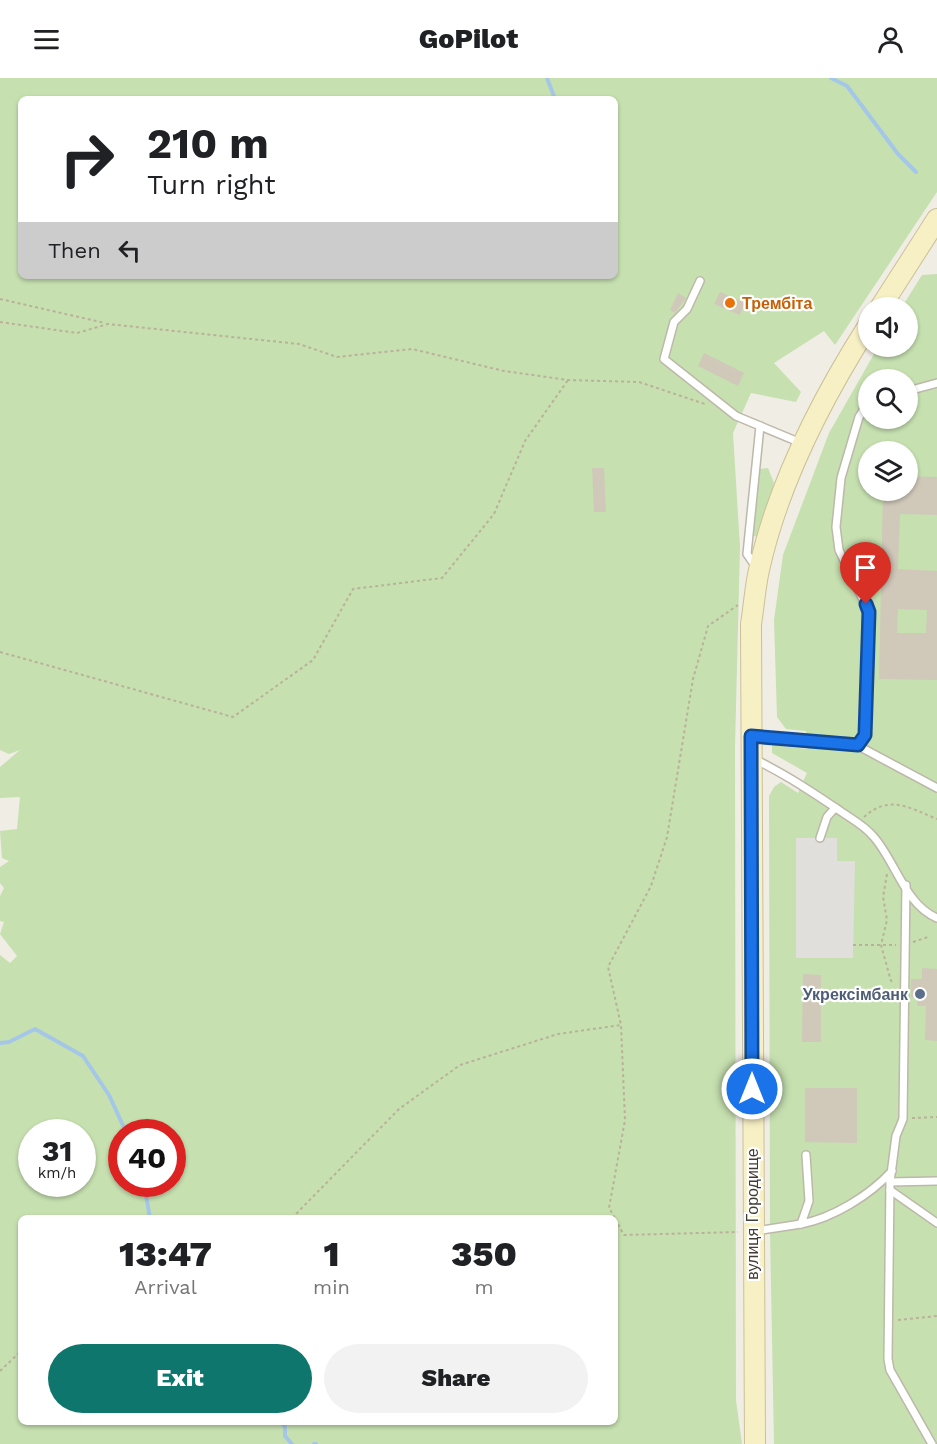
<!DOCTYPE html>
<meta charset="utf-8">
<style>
:root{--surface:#fff;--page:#f2f2f2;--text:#202124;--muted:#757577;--accent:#0f766e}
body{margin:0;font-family:"Work Sans",sans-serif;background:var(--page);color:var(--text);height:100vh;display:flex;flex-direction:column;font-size:22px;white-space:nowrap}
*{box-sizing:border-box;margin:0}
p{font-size:20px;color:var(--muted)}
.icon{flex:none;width:33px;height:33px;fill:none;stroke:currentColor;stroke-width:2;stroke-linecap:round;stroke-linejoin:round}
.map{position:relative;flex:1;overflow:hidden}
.details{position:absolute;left:18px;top:1137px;width:600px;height:210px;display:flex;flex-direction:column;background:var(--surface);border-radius:9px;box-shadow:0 2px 4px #0004}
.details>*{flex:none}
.banner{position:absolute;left:18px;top:18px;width:600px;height:183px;border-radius:9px;box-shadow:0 2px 4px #0004;background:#fff;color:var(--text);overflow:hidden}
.buttons{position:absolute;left:858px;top:219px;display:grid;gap:12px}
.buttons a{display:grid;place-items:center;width:60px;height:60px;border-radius:50%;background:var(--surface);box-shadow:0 2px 4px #0004;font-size:30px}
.speed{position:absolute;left:18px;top:1041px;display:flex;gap:12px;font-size:30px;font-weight:700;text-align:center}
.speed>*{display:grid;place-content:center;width:78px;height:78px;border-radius:50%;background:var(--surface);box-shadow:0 2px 4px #0004;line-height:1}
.speed small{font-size:15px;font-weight:400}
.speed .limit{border:9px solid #d22;background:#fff;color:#111}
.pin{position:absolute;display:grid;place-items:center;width:51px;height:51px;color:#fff;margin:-62px -26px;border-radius:50% 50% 50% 0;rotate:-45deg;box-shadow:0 0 6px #0007}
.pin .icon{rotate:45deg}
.me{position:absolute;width:66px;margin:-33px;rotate:0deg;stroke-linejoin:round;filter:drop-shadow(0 0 4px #0008)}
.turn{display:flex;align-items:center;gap:21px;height:126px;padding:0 30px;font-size:27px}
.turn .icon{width:78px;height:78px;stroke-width:2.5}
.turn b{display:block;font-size:42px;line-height:51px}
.then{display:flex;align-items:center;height:57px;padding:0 30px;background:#0003;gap:12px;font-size:22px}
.eta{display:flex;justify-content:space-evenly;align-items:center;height:102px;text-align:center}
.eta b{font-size:36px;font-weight:800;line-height:42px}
.action{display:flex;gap:12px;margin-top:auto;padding:12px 30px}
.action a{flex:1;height:69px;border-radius:36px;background:var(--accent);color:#fff;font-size:24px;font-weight:800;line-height:69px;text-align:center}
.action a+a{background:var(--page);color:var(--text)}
header{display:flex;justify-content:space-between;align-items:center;height:78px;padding:0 30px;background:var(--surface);font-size:27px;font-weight:800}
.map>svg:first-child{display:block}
.green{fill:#c6e0b0;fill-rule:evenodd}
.parking{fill:#e1dfdc}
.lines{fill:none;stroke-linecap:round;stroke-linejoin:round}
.stream{stroke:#a5c7e7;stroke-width:4}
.building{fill:#d0c9ba;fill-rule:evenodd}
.lane-casing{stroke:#bdb8aa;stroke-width:10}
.secondary-casing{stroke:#cbc197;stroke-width:22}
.path{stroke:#bab19a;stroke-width:2;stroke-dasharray:3 3;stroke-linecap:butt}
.lane{stroke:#fff;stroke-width:7}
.secondary{stroke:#f8f0c5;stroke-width:20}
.route-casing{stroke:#114b97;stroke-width:15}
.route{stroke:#1a73e8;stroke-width:10}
.food-dot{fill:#e8710a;stroke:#fff;stroke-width:2}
.service-dot{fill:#5c6f8a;stroke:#fff;stroke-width:2}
.labels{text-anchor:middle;stroke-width:4.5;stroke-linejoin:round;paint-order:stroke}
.food-label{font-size:16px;font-weight:bold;fill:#c56008;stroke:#fff;text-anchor:start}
.service-label{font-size:16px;font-weight:bold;fill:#4e5e75;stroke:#fff;text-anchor:end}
.street-label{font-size:16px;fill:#413d34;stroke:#fff}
</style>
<header><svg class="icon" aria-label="menu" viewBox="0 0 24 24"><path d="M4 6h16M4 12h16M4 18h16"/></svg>GoPilot<svg class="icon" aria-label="person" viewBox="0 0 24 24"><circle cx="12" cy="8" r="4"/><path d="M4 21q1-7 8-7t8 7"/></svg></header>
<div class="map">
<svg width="937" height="1366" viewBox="0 0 937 1366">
<rect width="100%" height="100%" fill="#f0ede4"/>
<g class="green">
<path d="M0,0H937V114L835,267L824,253L774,285L801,314L796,324L751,315L733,355L740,469L735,669L736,1322L742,1366H0V877L10,885L17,878L0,856L4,844L0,843V818L4,810L0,805V789L9,783L2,780L0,753L17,751L20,719L0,720V689L20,672L9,676L0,672ZM21,21H615V198H21ZM32,1054H82V1106H32ZM122,1054H172V1106H122ZM21,1140H615V1344H21Z"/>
<path d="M937,196V1366H774L770,1153L769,718L774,709L781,704L798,715L807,695L772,675V667L807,671L806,653L786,651L777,639L774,542L783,477L829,355L878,269L908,268V230L902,229L922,197ZM868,302H908V340H868ZM868,374H908V412H868Z"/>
<path d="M768,390L774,405L757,459L752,457L760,391Z"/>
</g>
<path class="parking" d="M796,760H837V783H855L853,880H796Z"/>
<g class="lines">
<g class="stream">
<path d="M547,0L555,21"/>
<path d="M831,0L847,8L898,76L916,94"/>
<path d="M0,965L9,964L35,951L83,978L109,1017L126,1054"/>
<path d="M144,1106L150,1140"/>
<path d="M269,1344H275"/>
<path d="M281,1344L285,1349V1358L292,1366"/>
<path d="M314,1366H316"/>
</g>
</g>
<g class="building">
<path d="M720,214L745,225L740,237L714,226Z"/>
<path d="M678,215L686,220L675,235L670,232Z"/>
<path d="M704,275L744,295L738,308L698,288Z"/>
<path d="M592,390H604L606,434H594Z"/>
<path d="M908,398L937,399V437L900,436L898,491L937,493V602L879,601L883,412H908ZM898,531L927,532L926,555H897Z"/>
<path d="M922,890L937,891V963L925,962L926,928H917L918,919H911V901H922Z"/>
<path d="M803,896L821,897V964H802Z"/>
<path d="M805,1010H857V1065L805,1064Z"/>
</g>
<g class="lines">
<g class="lane-casing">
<g id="lane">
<path d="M700,203L687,231L674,244L664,281L736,338L801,365"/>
<path d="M908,313L937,305"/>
<path d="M756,489L747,476L760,348"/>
<path d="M753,658L851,664L937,710"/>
<path d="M858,667L865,657L869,534L839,472L836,449L841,400L859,339L868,325"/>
<path d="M754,681C785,696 807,711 836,730C848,739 863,746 873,758C895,782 905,827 937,840"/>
<path d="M820,760L827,739L835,730"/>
<path d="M906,807L903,1041L896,1058L890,1104L888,1281L890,1292L932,1366"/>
<path d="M806,1077L809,1123L801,1146C833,1140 870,1117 892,1093"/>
<path d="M890,1104L937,1103"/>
<path d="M890,1112L937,1145"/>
<path d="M755,1153L801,1146"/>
</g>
</g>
<g class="secondary-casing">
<g id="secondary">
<path d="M880,230L937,141"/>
<path d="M755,1366L751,546C754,528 755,509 759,492C778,405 821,322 868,248"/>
</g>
</g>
<g class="path">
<path d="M0,221L105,245"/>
<path d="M0,244L77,255L108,246L299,266L337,279L412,271L504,293L568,302L639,304L705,326"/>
<path d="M0,574L233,639L313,582L353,511L442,500L494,436L525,363L568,302"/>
<path d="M864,739C889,716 910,730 937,741"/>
<path d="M887,796L883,819L887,842L881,867L891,903L895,902"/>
<path d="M913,864L928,859"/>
<path d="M853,867H896"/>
<path d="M912,1040L937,1039"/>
<path d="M292,1140L399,1031L460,987L558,956L621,947"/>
<path d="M615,1140L609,1130L625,1042L621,947L608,889L651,808L667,759L693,601L708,548L738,527"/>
<path d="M615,1141L624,1157L738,1154"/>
<path d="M898,1242L937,1238"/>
<path d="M0,1293L21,1273"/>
</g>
<use href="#lane" class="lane"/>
<use href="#secondary" class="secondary"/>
</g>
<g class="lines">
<g class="route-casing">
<path id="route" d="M752,1011L751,658L858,667L865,657L869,534L866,526"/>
</g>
<use href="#route" class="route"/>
</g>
<circle class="food-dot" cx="730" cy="225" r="6"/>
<circle class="service-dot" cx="920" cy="916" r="6"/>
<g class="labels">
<g class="food-label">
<text x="742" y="231">Трембіта</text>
</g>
<g class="service-label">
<text x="908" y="922">Укрексімбанк</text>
</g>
<g class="street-label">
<text transform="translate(752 1136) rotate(-90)" y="6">вулиця Городище</text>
</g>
</g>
</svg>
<div class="buttons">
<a><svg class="icon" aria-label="sound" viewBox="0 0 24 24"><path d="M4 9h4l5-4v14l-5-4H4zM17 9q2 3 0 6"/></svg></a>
<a><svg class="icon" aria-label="search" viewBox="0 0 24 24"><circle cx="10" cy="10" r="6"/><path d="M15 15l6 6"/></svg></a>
<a><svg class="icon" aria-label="layers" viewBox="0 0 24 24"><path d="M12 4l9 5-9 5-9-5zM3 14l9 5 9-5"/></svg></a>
</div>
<div class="speed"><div>31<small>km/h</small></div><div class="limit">40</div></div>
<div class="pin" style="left:866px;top:526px;background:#d93025"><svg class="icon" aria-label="arrive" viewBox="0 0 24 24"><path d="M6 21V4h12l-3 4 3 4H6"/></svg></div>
<svg class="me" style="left:752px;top:1011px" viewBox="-20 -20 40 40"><circle r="17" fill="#1a73e8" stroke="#fff" stroke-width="3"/><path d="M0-11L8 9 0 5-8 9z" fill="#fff"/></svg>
<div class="banner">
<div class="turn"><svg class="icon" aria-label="right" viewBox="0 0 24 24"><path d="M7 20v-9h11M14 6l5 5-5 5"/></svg><div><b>210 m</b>Turn right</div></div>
<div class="then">Then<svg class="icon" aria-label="left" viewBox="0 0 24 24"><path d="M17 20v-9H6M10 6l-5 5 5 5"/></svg></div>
</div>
<section class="details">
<div class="eta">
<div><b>13:47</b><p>Arrival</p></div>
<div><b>1</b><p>min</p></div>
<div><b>350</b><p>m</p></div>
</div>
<div class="action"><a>Exit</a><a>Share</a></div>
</section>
</div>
